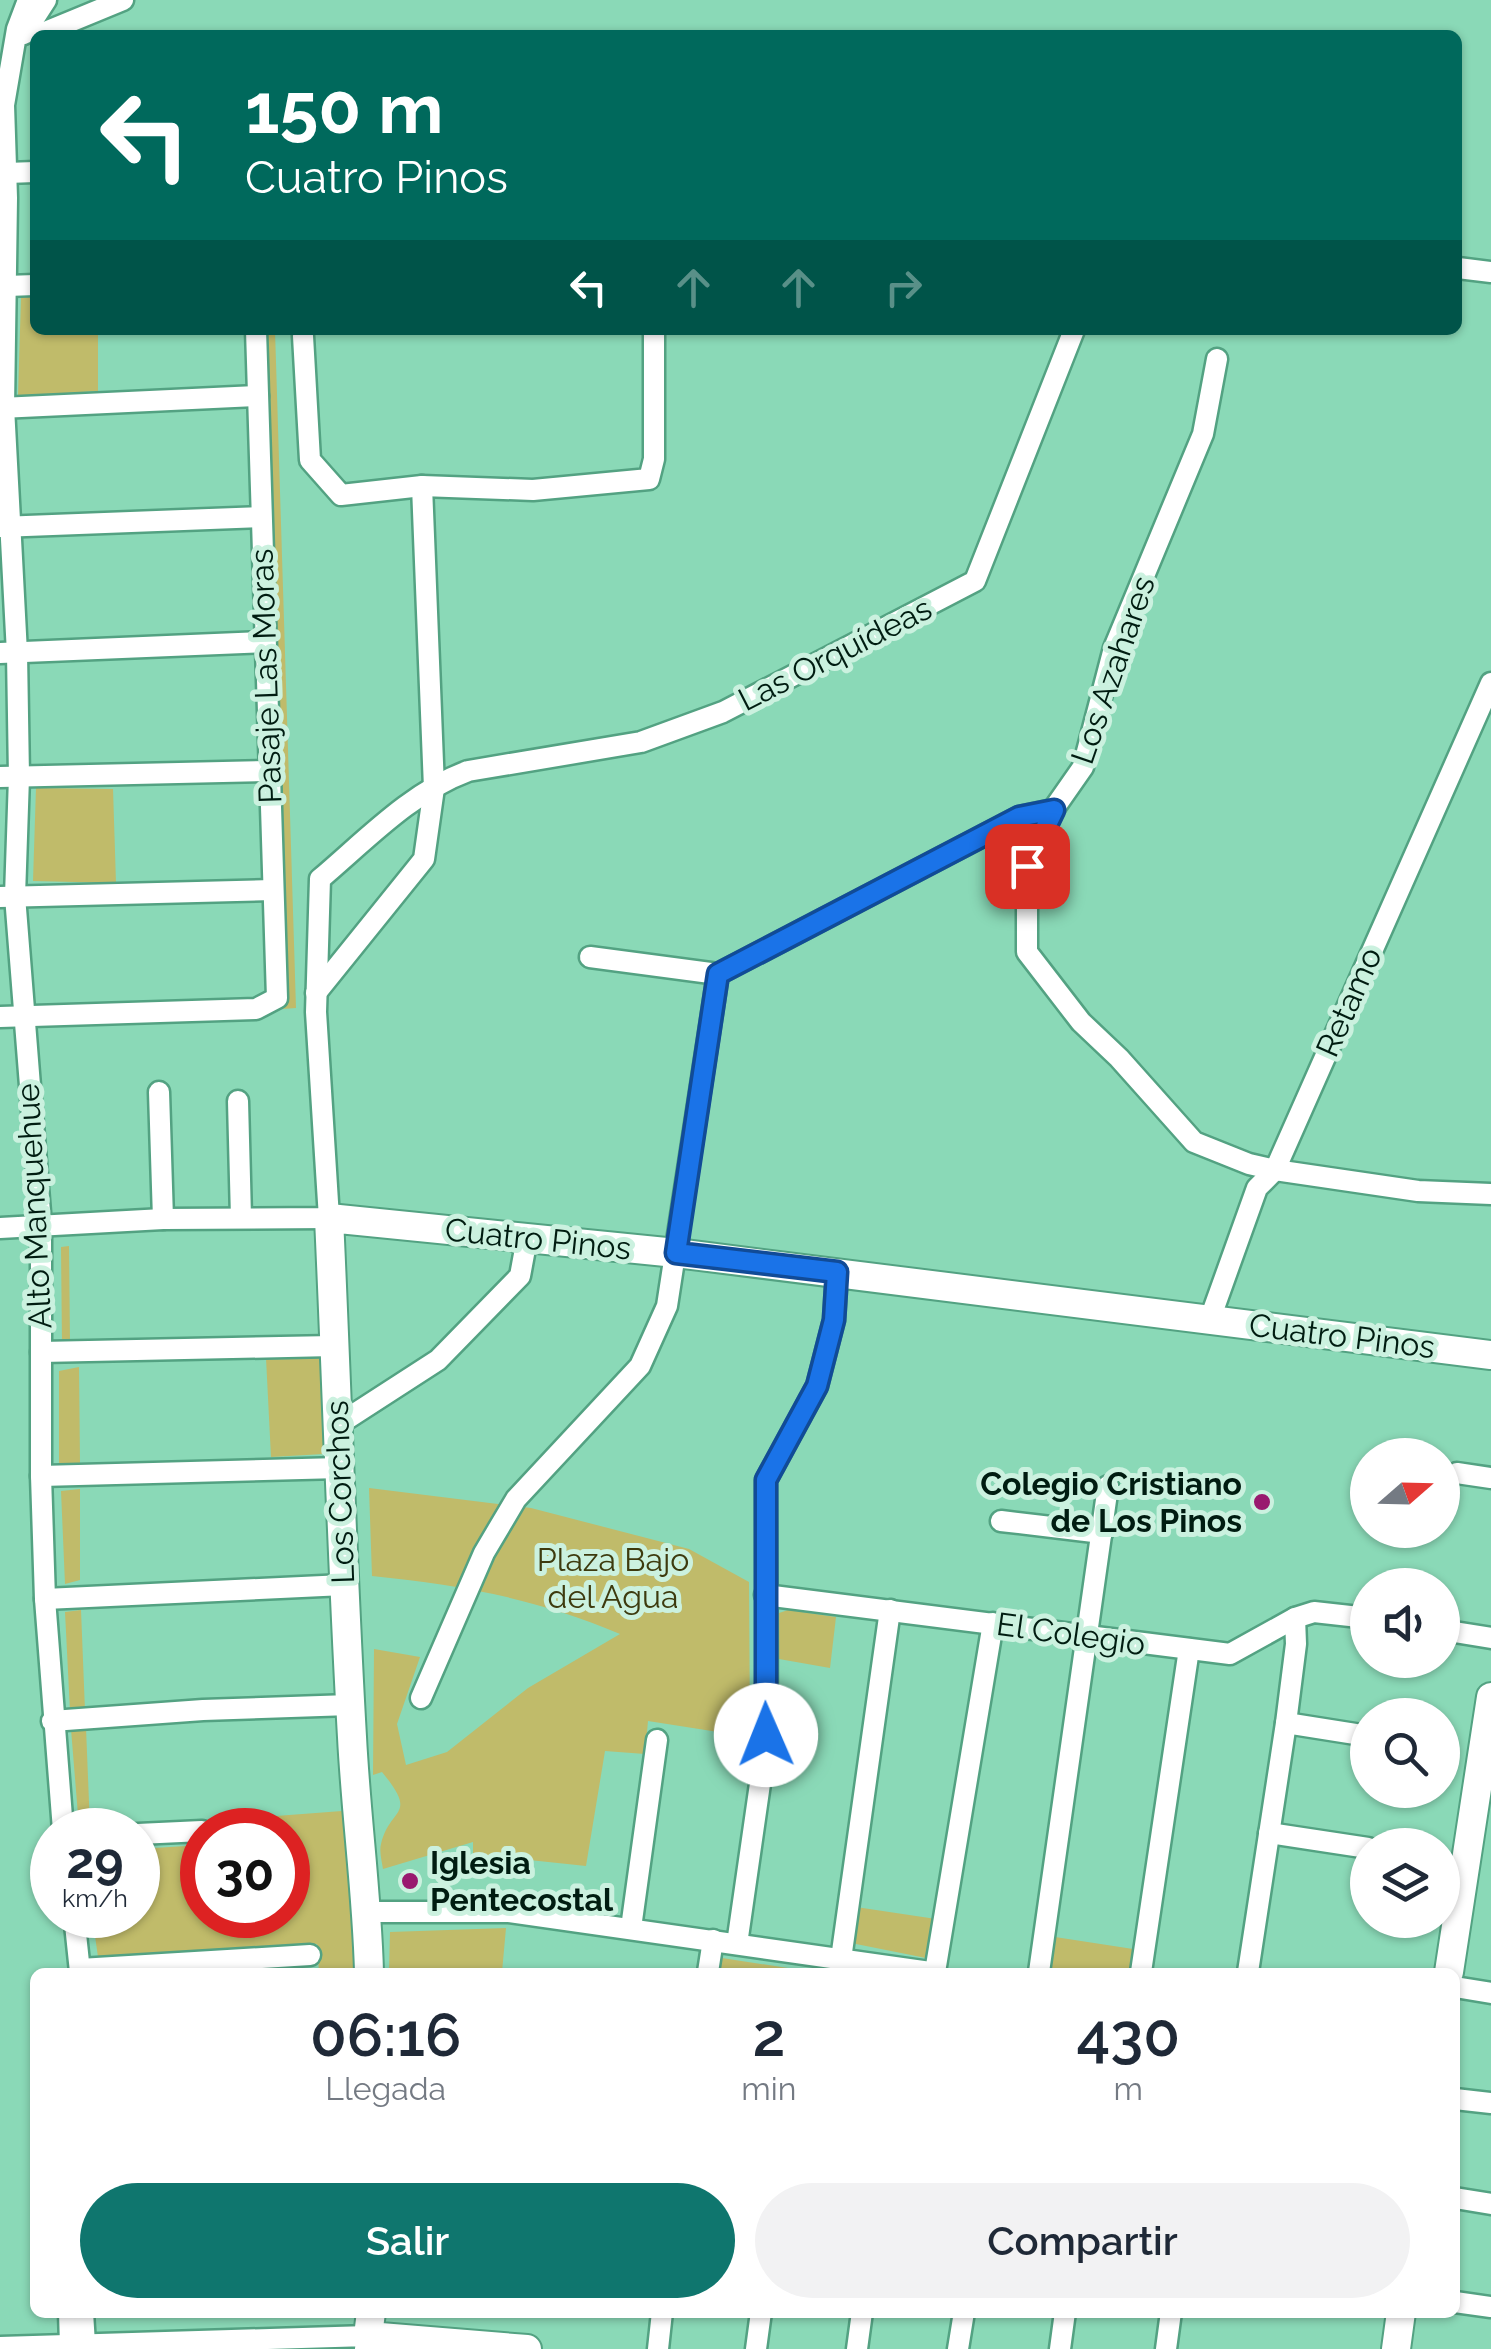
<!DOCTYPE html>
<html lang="es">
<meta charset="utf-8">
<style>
:root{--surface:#fff;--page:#f2f2f3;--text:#1f2937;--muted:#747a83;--accent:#0f766e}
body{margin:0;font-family:Raleway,sans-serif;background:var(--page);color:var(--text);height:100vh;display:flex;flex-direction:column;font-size:38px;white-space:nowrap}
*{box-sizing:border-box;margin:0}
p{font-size:32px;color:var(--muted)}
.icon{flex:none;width:55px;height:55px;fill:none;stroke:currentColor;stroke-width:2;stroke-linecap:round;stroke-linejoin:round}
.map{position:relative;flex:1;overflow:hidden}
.details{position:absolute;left:30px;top:1968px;width:1430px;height:350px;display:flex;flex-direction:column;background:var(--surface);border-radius:15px;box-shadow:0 2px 8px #0004}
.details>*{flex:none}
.hud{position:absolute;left:30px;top:30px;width:1432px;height:305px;border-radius:15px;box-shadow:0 2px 8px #0004;background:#00695c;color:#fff;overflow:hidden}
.needle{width:65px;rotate:70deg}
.controls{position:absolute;left:1350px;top:1438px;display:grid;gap:20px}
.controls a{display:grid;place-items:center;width:110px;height:110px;border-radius:50%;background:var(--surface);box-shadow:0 2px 8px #0004;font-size:50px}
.speed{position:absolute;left:30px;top:1808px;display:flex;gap:20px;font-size:50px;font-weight:700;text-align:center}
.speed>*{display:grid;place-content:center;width:130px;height:130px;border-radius:50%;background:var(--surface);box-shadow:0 2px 8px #0004;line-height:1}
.speed small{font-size:25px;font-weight:400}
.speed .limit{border:15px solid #d22;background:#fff;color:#111}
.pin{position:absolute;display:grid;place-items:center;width:85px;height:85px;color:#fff;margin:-42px;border-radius:20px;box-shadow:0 5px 15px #0006}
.me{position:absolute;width:110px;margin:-55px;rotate:359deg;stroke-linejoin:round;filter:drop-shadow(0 0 8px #0008)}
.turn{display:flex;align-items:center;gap:35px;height:210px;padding:0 50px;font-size:45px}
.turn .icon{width:130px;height:130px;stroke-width:2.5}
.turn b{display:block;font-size:70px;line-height:85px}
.lanes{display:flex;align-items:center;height:95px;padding:0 50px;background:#0003;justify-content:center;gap:50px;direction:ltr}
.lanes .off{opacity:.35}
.eta{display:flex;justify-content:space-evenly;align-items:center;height:170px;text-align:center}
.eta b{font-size:60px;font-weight:600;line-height:70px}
.action{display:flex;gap:20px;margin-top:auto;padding:20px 50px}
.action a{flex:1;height:115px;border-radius:60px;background:var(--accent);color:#fff;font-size:40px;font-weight:600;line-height:115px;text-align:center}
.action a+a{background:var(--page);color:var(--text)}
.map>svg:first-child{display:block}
.green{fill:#c0bb6a}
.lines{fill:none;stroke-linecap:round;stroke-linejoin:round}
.street-casing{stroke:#53a282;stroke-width:25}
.secondary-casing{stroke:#53a282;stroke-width:32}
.street{stroke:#fff;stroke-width:20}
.secondary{stroke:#fff;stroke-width:28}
.route-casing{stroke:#114b97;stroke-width:25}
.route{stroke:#1a73e8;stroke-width:18}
.poi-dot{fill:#99196f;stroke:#cbf1df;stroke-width:4}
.labels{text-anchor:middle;stroke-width:10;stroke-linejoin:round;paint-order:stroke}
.street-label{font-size:32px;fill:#001c11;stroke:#cbf1df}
.poi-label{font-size:32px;font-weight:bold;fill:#001c11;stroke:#cbf1df;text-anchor:end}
.park-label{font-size:32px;fill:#3d3a0e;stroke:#cbf1df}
</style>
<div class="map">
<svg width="1491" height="2349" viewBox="0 0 1491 2349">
<rect width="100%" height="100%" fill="#8ad9b7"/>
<g class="green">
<path d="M21,297H35V330H98V391L18,396Z"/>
<path d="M263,330H275L296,1008L282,1009Z"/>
<path d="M36,788L113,789L116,883L33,881Z"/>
<path d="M69,1246L70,1343L62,1345L61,1247Z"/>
<path d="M320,1354L324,1454L271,1457L266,1358Z"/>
<path d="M79,1367L80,1464H59V1371Z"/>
<path d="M369,1488L531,1508L689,1549L749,1582L750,1737L648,1721L645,1754L605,1751L586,1866L473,1854V1842L383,1869C382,1862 379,1851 381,1844C390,1806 419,1817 382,1772L373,1775L374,1649L420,1657L397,1724L406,1765L447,1752L528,1688L620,1634C538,1599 461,1585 372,1576Z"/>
<path d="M80,1489V1580L65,1584L61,1491Z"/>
<path d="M81,1610L85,1711H70L65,1612Z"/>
<path d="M788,1610L836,1617L830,1668L779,1659V1613Z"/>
<path d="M86,1728L90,1827H79L71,1729Z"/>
<path d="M342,1811L353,1910L354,1972H319L317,1944L98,1957L92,1915H138V1849L202,1845V1915H288V1830H278L276,1816Z"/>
<path d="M856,1907L936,1919L931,1959L851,1943Z"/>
<path d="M506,1928L502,1972H389L390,1932Z"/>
<path d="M1055,1937L1133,1949L1130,1972H1050Z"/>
<path d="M722,1958L801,1970V1972H719Z"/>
</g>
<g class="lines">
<g class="street-casing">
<g id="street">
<path d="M28,0L17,29L4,105L7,198L4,407L17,653L19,777L15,896L41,1225V1476L45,1599L63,1830"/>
<path d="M24,34L46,0"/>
<path d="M38,35L123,0"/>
<path d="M7,173L35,172"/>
<path d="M1458,268L1491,272"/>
<path d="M7,286L35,285"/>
<path d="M303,336L310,460L341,495L422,486L533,490L649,479L654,459V330"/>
<path d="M1217,359L1203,434L1114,648L1083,767L1053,810L1027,867V952L1081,1022L1119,1058L1194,1142L1249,1164L1275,1170L1418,1191L1491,1194"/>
<path d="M0,408L258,396"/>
<path d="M0,527L261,517"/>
<path d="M0,653L265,642"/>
<path d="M0,777L269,771"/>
<path d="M0,897L272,890"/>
<path d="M590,957L718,974"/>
<path d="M718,974L1019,817L1053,810"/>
<path d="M316,993L424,859L434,788L422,486"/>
<path d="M0,1017L256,1009L277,998L256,330"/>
<path d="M159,1092L163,1219"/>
<path d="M238,1101L241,1218"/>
<path d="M0,1228L163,1219L329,1218L316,1012L320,879C365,841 411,792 468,771L641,742L723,712L975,581L1074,330"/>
<path d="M1210,1319L1257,1188L1275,1170L1491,683"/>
<path d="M41,1352L333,1346"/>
<path d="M339,1424L438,1360L520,1276L527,1238"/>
<path d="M1457,1473L1491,1478"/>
<path d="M41,1476L340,1468"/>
<path d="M1001,1521L1102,1533"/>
<path d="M765,1595L1230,1654L1295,1618L1314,1612L1368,1618"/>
<path d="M45,1599L344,1585"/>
<path d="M1442,1630L1491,1638"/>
<path d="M421,1698L484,1553L516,1499L640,1366L667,1306L718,974"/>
<path d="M52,1721L203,1710L350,1705"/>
<path d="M1286,1723L1368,1736"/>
<path d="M242,1830L265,1829"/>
<path d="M1269,1833L1368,1848"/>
<path d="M138,1834L202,1831"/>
<path d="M367,1912H509L930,1972"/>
<path d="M74,1915L80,1972"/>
<path d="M631,1928L657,1740"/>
<path d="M737,1944L767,1735L766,1480L817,1386L834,1320L837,1272"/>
<path d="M841,1959L890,1610"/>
<path d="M80,1969L310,1955"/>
<path d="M708,1972L713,1940"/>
<path d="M935,1972L993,1623"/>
<path d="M1039,1972L1108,1486"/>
<path d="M1141,1972L1189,1649"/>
<path d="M1248,1972L1286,1723L1296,1644L1295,1618"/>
<path d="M1455,1987L1491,1993"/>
<path d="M1455,2099L1491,2103"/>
<path d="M1455,2198L1491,2204"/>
<path d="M1455,2302L1491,2307"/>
<path d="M69,2312L70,2345"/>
<path d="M83,2312L85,2344"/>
<path d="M0,2347L368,2336L365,2349"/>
<path d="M658,2349L662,2312"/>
<path d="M756,2349L761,2312"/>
<path d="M857,2349L862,2312"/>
<path d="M958,2349L964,2312"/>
<path d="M1060,2349L1065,2312"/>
<path d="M1166,2349L1171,2312"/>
</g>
</g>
<g class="secondary-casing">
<g id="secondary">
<path d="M369,1972C367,1894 356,1816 352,1737C342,1564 337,1391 329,1218L676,1253L1491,1355"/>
<path d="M1449,1972L1491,1697"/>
<path d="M371,2312L368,2336L527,2349"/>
<path d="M1396,2349L1401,2312"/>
</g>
</g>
<use href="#street" class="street"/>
<use href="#secondary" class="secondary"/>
</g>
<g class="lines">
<g class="route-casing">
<path id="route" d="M766,1735V1480L817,1386L834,1320L837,1272L676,1253L718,974L1019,817L1054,810L1027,866"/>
</g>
<use href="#route" class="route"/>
</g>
<g class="poi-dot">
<circle cx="1262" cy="1502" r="10"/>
<circle cx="410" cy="1881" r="10"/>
</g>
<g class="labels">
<g class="street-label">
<text transform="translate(835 654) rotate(-27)" y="11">Las Orquídeas</text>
<text transform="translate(1113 670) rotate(-71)" y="11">Los Azahares</text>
<text transform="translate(266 676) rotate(-92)" y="11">Pasaje Las Moras</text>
<text transform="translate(1349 1002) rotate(-66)" y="11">Retamo</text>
<text transform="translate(34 1206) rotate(-93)" y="11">Alto Manquehue</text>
<text transform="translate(538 1239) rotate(6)" y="11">Cuatro Pinos</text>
<text transform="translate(1342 1336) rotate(7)" y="11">Cuatro Pinos</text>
<text transform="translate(340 1492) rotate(-92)" y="11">Los Corchos</text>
<text transform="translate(1071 1634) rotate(8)" y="11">El Colegio</text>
</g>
<g class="poi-label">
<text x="1242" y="1495">Colegio Cristiano<tspan x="1242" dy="37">de Los Pinos</tspan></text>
<text x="430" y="1874" text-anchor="start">Iglesia<tspan x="430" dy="37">Pentecostal</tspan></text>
</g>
<g class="park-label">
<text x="613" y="1571">Plaza Bajo<tspan x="613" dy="37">del Agua</tspan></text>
</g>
</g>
</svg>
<div class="controls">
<a><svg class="needle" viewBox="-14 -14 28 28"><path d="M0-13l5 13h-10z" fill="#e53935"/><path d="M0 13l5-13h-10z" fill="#747a83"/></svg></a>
<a><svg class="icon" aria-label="sound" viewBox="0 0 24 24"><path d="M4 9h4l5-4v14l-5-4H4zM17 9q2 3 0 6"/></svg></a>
<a><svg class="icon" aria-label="search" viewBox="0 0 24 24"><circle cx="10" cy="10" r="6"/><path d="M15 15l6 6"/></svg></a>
<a><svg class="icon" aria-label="layers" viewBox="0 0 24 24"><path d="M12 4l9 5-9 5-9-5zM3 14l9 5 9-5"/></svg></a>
</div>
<div class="speed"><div>29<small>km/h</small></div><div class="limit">30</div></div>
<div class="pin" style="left:1027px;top:866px;background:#d93025"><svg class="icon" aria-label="arrive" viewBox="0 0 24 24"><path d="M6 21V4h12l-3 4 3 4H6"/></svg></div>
<svg class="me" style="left:766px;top:1735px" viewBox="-20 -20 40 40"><circle r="19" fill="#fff"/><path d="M0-13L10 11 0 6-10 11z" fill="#1a73e8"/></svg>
<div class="hud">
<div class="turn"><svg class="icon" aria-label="left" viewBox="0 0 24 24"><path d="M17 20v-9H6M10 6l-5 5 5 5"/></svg><div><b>150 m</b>Cuatro Pinos</div></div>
<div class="lanes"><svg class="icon" aria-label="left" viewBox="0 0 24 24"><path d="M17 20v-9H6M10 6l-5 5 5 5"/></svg><svg class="icon off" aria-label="ahead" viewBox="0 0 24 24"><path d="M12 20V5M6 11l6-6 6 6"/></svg><svg class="icon off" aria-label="ahead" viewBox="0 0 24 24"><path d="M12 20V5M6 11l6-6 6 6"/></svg><svg class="icon off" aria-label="right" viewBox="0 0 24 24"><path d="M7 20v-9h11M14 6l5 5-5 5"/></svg></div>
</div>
<section class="details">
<div class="eta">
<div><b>06:16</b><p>Llegada</p></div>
<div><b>2</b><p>min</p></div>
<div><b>430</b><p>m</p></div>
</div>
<div class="action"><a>Salir</a><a>Compartir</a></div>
</section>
</div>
